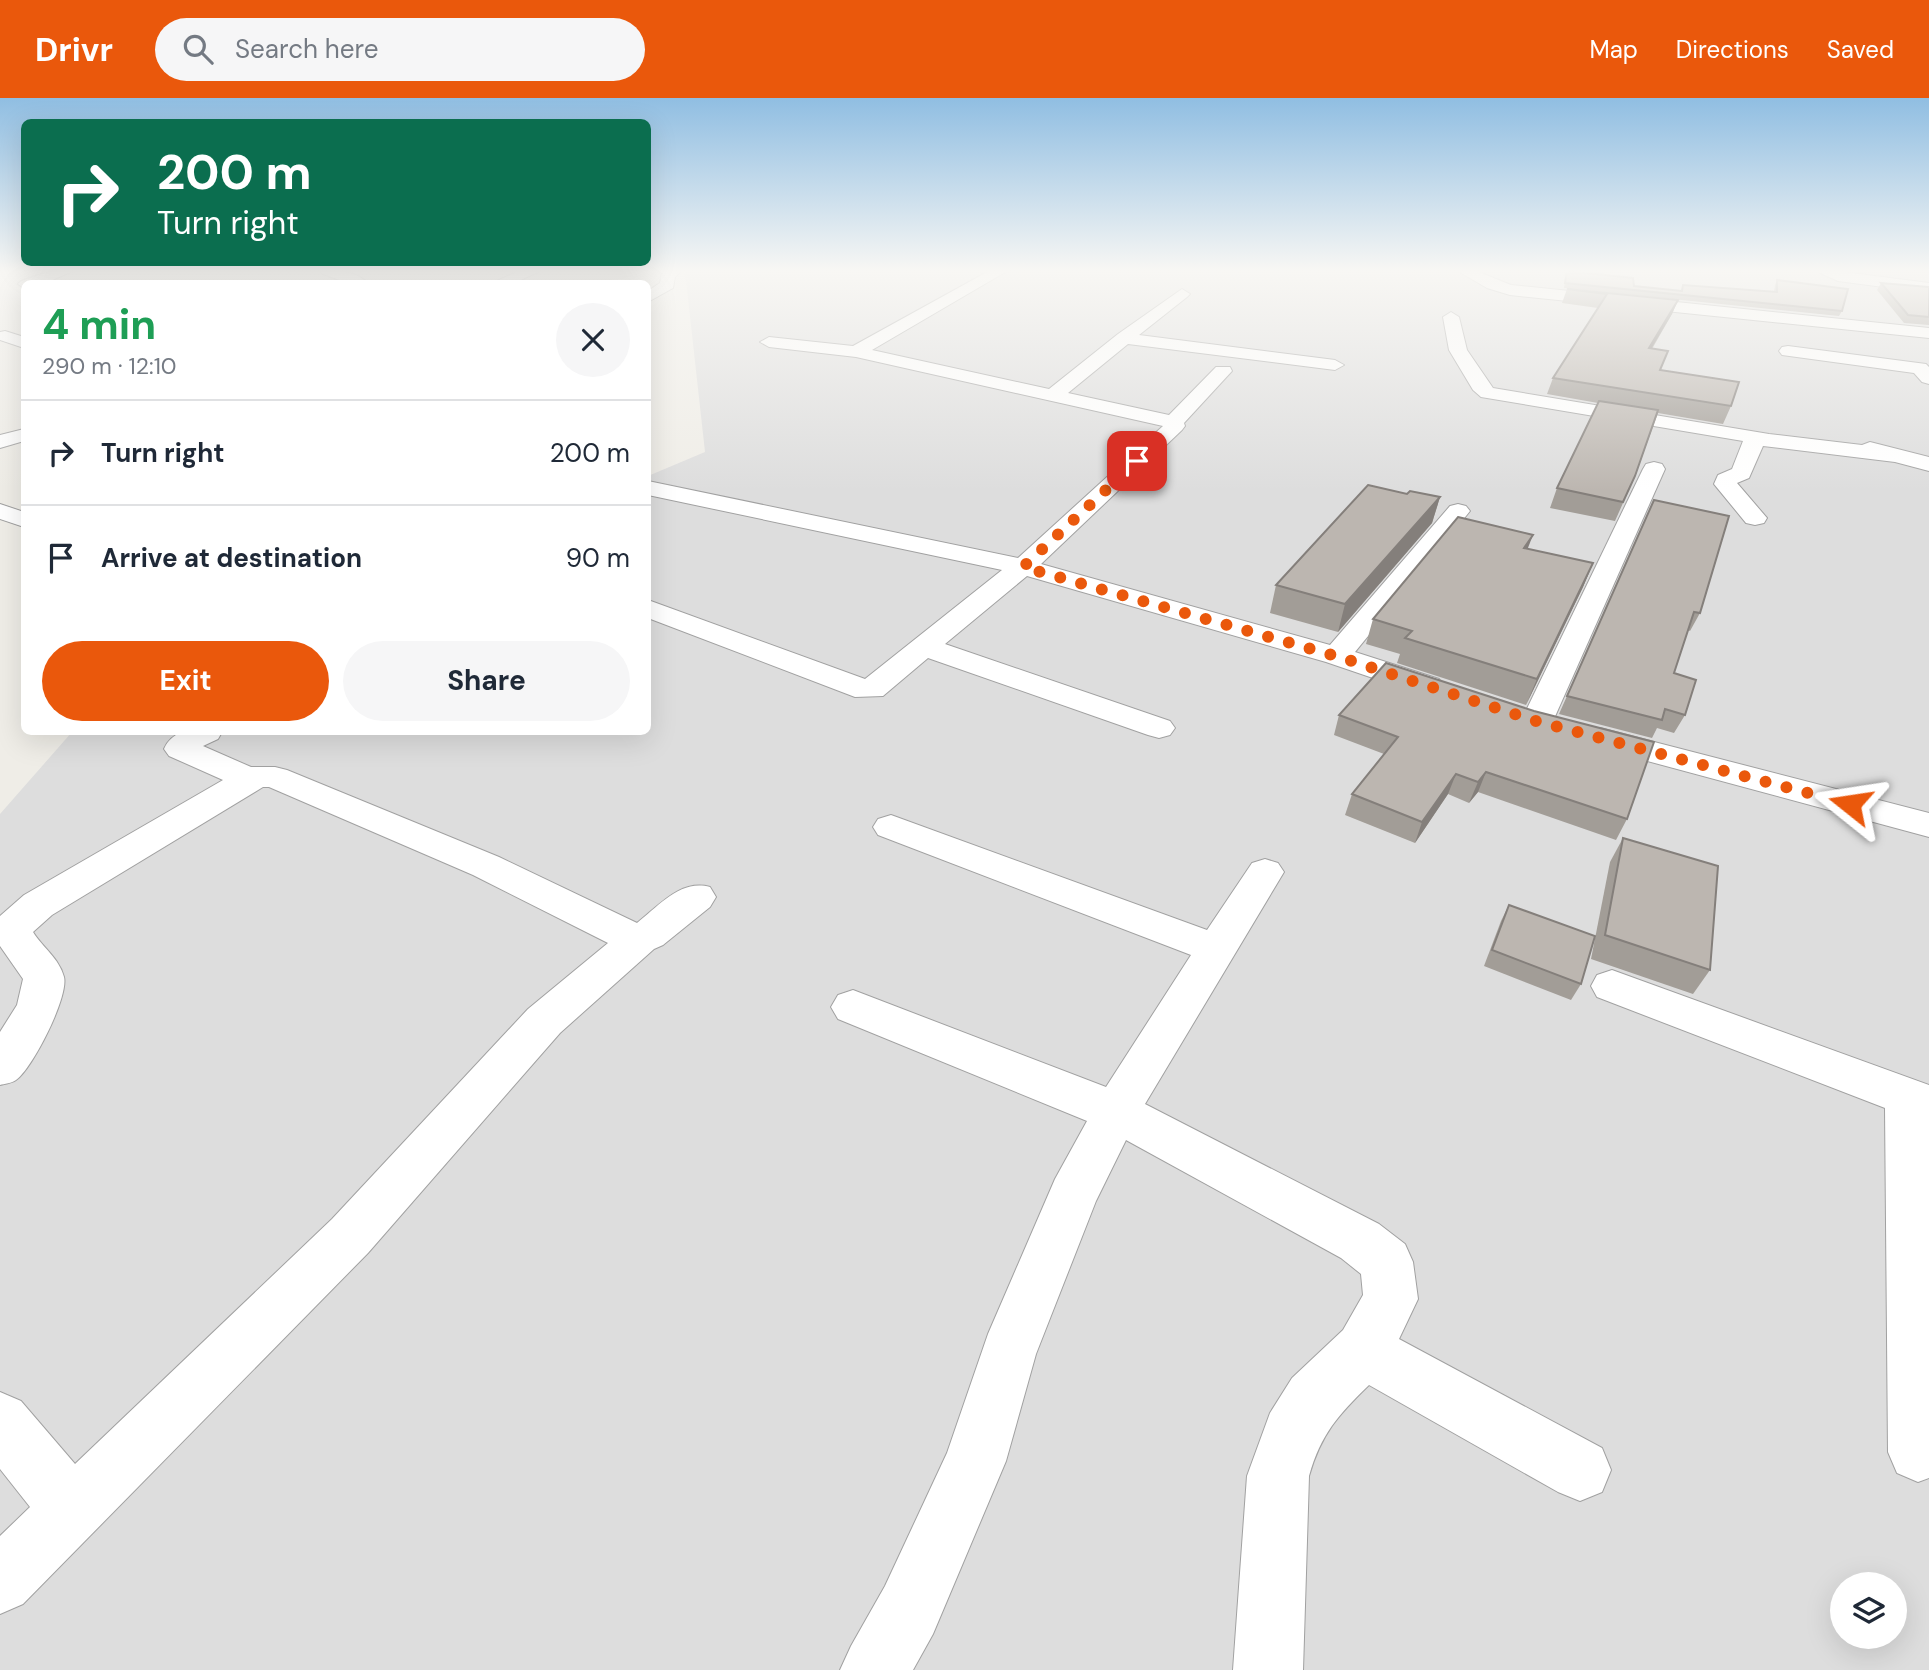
<!DOCTYPE html>
<meta charset="utf-8">
<style>
:root{--surface:#fff;--page:#f6f6f7;--text:#1f2937;--muted:#747a83;--line:#e0e1e3;--accent:#ea580c}
body{margin:0;font-family:"DM Sans",sans-serif;background:var(--page);color:var(--text);height:100vh;display:flex;flex-direction:column;font-size:26px;white-space:nowrap}
*{box-sizing:border-box;margin:0}
p{font-size:23px;color:var(--muted)}
.icon{flex:none;width:38px;height:38px;fill:none;stroke:currentColor;stroke-width:2;stroke-linecap:round;stroke-linejoin:round}
.map{position:relative;flex:1;overflow:hidden}
.side{position:absolute;left:21px;top:182px;width:630px;height:455px;display:flex;flex-direction:column;background:var(--surface);border-radius:10px;box-shadow:0 7px 28px #0002}
.side>*{flex:none}
.hud{position:absolute;left:21px;top:21px;width:630px;height:147px;border-radius:10px;box-shadow:0 7px 28px #0002;background:#0b6e4f;color:#fff;overflow:hidden}
.buttons{position:absolute;left:1830px;top:1474px;display:grid;gap:14px}
.buttons a{display:grid;place-items:center;width:77px;height:77px;border-radius:50%;background:var(--surface);box-shadow:0 7px 28px #0002;font-size:35px}
.pin{position:absolute;display:grid;place-items:center;width:60px;height:60px;color:#fff;margin:-30px;border-radius:14px;box-shadow:0 4px 10px #0006}
.me{position:absolute;width:77px;margin:-38px;rotate:285deg;stroke-linejoin:round;filter:drop-shadow(0 0 5px #0008)}
.turn{display:flex;align-items:center;gap:24px;height:147px;padding:0 21px;font-size:32px}
.turn .icon{width:91px;height:91px;stroke-width:2.5}
.turn b{display:block;font-size:49px;line-height:60px}
.round{display:grid;place-items:center;flex:none;width:74px;height:74px;border-radius:37px;background:var(--page)}
.headline{display:flex;align-items:center;justify-content:space-between;height:119px;padding:0 21px}
h1{font-size:42px;font-weight:700;line-height:52px;color:#1e9e55}
.cta{display:flex;gap:14px;margin-top:auto;padding:14px 21px}
.cta a{flex:1;height:80px;border-radius:42px;background:var(--accent);color:#fff;font-size:28px;font-weight:700;line-height:80px;text-align:center}
.cta a+a{background:var(--page);color:var(--text)}
ul{padding:0;list-style:none}
li{display:flex;align-items:center;gap:21px;height:105px;padding:0 21px;border-top:2px solid var(--line)}
li div{flex:1}
li b{display:block;font-size:26px}
li em{font-style:normal}
header{display:flex;align-items:center;gap:42px;box-sizing:border-box;height:98px;padding:0 35px;background:var(--accent);color:#fff}
header strong{font-size:33px}
nav{display:flex;gap:38px;margin-inline-start:auto;font-size:24px}
.search{width:490px;height:63px;background:var(--page);display:flex;align-items:center;gap:18px;box-sizing:border-box;padding:0 24px;border-radius:38px;color:var(--muted);font-size:26px}
.map>svg:first-child{display:block}
.residential{fill:#ddd;fill-rule:evenodd}
.lines{fill:none;stroke-linecap:round;stroke-linejoin:round}
.minor-casing{stroke:#a1a1a1;stroke-width:2}
.minor{fill:#fff;fill-rule:evenodd}
.wall{fill:#a29d97}
.shaded-wall{fill:#847f7b}
.building{fill:#bcb6b0;stroke:#847f7b;stroke-width:2}
.route{stroke:#ea580c;stroke-width:12;stroke-dasharray:0 21.6}
</style>
<header>
<strong>Drivr</strong>
<div class="search"><svg class="icon" aria-label="search" viewBox="0 0 24 24"><circle cx="10" cy="10" r="6"/><path d="M15 15l6 6"/></svg>Search here</div>
<nav><a>Map</a><a>Directions</a><a>Saved</a></nav>
</header>
<div class="map">
<svg width="1929" height="1572" viewBox="0 0 1929 1572">
<rect width="100%" height="100%" fill="#efede7"/>
<path class="residential" d="M685,173H1929V1572H0V716L72,634H648V378L705,354ZM1843,1486H1895V1538H1843Z"/>
<g class="lines">
<g class="minor-casing">
<g id="minor">
<path d="M51,173H73L43,186H24V190L18,186L21,183Z"/>
<path d="M321,173C339,173 355,172 369,186H350L323,176Z"/>
<path d="M519,173H540L512,186H490Z"/>
<path d="M682,173L675,179L673,190L648,204V193L660,185L662,174Z"/>
<path d="M989,173H1007L872,252L1049,291L1118,236L1182,191L1190,196L1187,199L1139,237L1335,262L1344,267L1335,272L1128,246L1068,295L1169,317L1216,269H1230L1232,273L1184,325L1185,328L1182,332L1041,466L1330,547L1450,408L1458,406L1466,408L1470,413L1466,418L1355,554L1439,581L1443,588L1439,595L1428,597L1417,595L1326,564L1027,478L945,546L1170,623L1175,630L1170,637L1159,640L1148,637L928,560L883,598L855,599L648,520V502L865,581L1002,472L648,397V383L1018,460L1163,328L856,259L769,249L760,244L769,239L853,248Z"/>
<path d="M1458,173H1476L1511,187L1929,230V240L1510,197L1487,190Z"/>
<path d="M1816,173H1836L1929,185V195L1838,183Z"/>
<path d="M1451,214L1459,219L1467,252L1493,290L1769,336L1862,347L1870,344L1929,359V373L1895,364L1763,348L1749,380L1737,385L1767,420L1764,425L1755,427L1746,425L1714,386L1718,377L1732,371L1743,343L1481,299L1473,292L1449,252L1443,219Z"/>
<path d="M5,233L24,239V250L0,242V234Z"/>
<path d="M1788,248L1926,266L1929,269V286L1922,284L1914,275L1782,257L1779,253L1782,249Z"/>
<path d="M24,331V343L0,350V337Z"/>
<path d="M1654,364L1662,366L1665,371L1553,623L1548,630L1537,633L1526,630L1521,623L1643,371L1646,366Z"/>
<path d="M0,406L24,414V429L0,421Z"/>
<path d="M1600,630L1929,715V739L1588,647L1584,640L1588,633Z"/>
<path d="M182,634H222L218,641L203,648L251,669H275L287,672L499,759L637,825C659,808 680,781 710,789L716,799L710,809L663,847L654,851L560,935L368,1155L23,1506L0,1516V1438L30,1409L0,1371V1294L21,1303L75,1366L332,1121L528,911L608,845L473,777L269,689H263L52,817L33,834C43,850 59,860 64,879C69,899 32,971 16,982C12,985 4,986 0,987V934L17,907L23,881L0,848V818L24,797L223,682L169,658L164,651C168,642 173,638 182,634Z"/>
<path d="M891,717L1207,832L1252,765L1265,761L1278,765L1284,774L1145,1006L1379,1126L1405,1146L1413,1164L1418,1201L1399,1241L1602,1350L1611,1372L1602,1394L1580,1403L1558,1394L1369,1287C1338,1317 1321,1336 1309,1378L1303,1572H1233L1247,1378L1270,1315L1292,1280L1343,1232L1363,1197L1361,1176L1341,1160L1126,1042L1096,1103L1036,1256L1006,1363L933,1536L913,1572H840L851,1548L885,1488L947,1355L988,1236L1055,1081L1087,1023L838,921L831,909L838,897L853,892L1106,989L1191,857L878,737L873,729L878,721Z"/>
<path d="M1612,872L1929,987V1380L1918,1384L1897,1375L1888,1354L1885,1010L1597,899L1591,888L1597,877Z"/>
</g>
</g>
<use href="#minor" class="minor"/>
</g>
<g class="wall">
<path d="M1567,173L1634,188L1681,193L1683,187L1774,194L1775,187L1777,182L1842,213L1839,218L1564,190Z"/>
<path d="M1881,185L1929,189V227L1904,225L1877,192Z"/>
<path d="M1567,191L1678,202L1672,216L1652,251L1660,272L1731,308L1723,326L1658,315L1635,378L1615,423L1550,410L1557,390L1598,305L1547,296L1553,280L1598,210L1562,205Z"/>
<path d="M1407,396L1440,399L1432,425L1338,534L1270,515L1276,487Z"/>
<path d="M1654,402L1700,515L1690,533L1688,532L1674,575L1685,617L1674,635L1657,630L1652,640L1559,616Z"/>
<path d="M1527,451L1593,465L1583,489L1526,607L1397,565L1400,556L1366,546L1373,521Z"/>
<path d="M1339,617L1627,721L1616,742L1478,694L1469,705L1448,696L1415,745L1345,717L1352,696L1384,656L1334,637Z"/>
<path d="M1623,740L1710,872L1693,896L1591,861L1610,764Z"/>
<path d="M1509,807L1581,886L1571,902L1484,868L1501,823Z"/>
</g>
<g class="shaded-wall">
<path d="M1678,202L1672,216L1642,266L1649,250Z"/>
<path d="M1440,399L1432,425L1338,534L1345,506Z"/>
<path d="M1533,437L1524,460V450Z"/>
<path d="M1593,465L1583,489L1526,607L1537,581Z"/>
<path d="M1486,674L1478,694L1469,705L1478,684Z"/>
<path d="M1456,676L1448,696L1415,745L1422,724Z"/>
</g>
<g class="building">
<path d="M1567,173L1633,180L1634,188L1682,193L1683,187L1777,194V182L1848,191L1842,213L1565,185Z"/>
<path d="M1881,185L1929,189V219L1908,217Z"/>
<path d="M1567,191L1678,202L1649,250L1668,253L1660,272L1739,284L1731,308L1553,280L1607,196Z"/>
<path d="M1599,303L1658,312L1635,378L1623,404L1557,390Z"/>
<path d="M1368,387L1407,396L1410,393L1440,399L1345,506L1276,487Z"/>
<path d="M1654,402L1729,418L1700,515L1694,514L1674,575L1696,582L1685,617L1665,611L1662,622L1567,598Z"/>
<path d="M1458,419L1533,437L1524,450L1593,465L1537,581L1405,540L1412,533L1373,521Z"/>
<path d="M1386,565L1534,613L1654,644L1627,721L1486,674L1478,684L1456,676L1422,724L1352,696L1398,639L1339,617Z"/>
<path d="M1623,740L1718,768L1710,872L1605,837Z"/>
<path d="M1509,807L1595,838L1581,886L1492,852Z"/>
</g>
<linearGradient id="sky" x2="0" y2="1"><stop stop-color="#90bee2"/><stop offset="0.44" stop-color="#f8f7f4"/><stop offset="1" stop-color="#f8f7f4" stop-opacity="0"/></linearGradient>
<rect width="1929" height="393" fill="url(#sky)"/>
<g class="lines">
<path class="route" d="M1137,363L1023,469L1336,558L1536,623L1850,706"/>
</g>
</svg>
<div class="buttons">
<a><svg class="icon" aria-label="layers" viewBox="0 0 24 24"><path d="M12 4l9 5-9 5-9-5zM3 14l9 5 9-5"/></svg></a>
</div>
<div class="pin" style="left:1137px;top:363px;background:#d93025"><svg class="icon" aria-label="arrive" viewBox="0 0 24 24"><path d="M6 21V4h12l-3 4 3 4H6"/></svg></div>
<svg class="me" style="left:1850px;top:706px" viewBox="-20 -20 40 40"><path d="M0-17L14 15 0 8-14 15z" fill="#ea580c" stroke="#fff" stroke-width="4"/></svg>
<div class="hud">
<div class="turn"><svg class="icon" aria-label="right" viewBox="0 0 24 24"><path d="M7 20v-9h11M14 6l5 5-5 5"/></svg><div><b>200 m</b>Turn right</div></div>
</div>
<section class="side">
<div class="headline"><div><h1>4 min</h1><p>290 m · 12:10</p></div><a class="round"><svg class="icon" aria-label="close" viewBox="0 0 24 24"><path d="M6 6l12 12M18 6L6 18"/></svg></a></div>
<ul>
<li><svg class="icon" aria-label="right" viewBox="0 0 24 24"><path d="M7 20v-9h11M14 6l5 5-5 5"/></svg><div><b>Turn right</b></div><em>200 m</em></li>
<li><svg class="icon" aria-label="arrive" viewBox="0 0 24 24"><path d="M6 21V4h12l-3 4 3 4H6"/></svg><div><b>Arrive at destination</b></div><em>90 m</em></li>
</ul>
<div class="cta"><a>Exit</a><a>Share</a></div>
</section>
</div>
